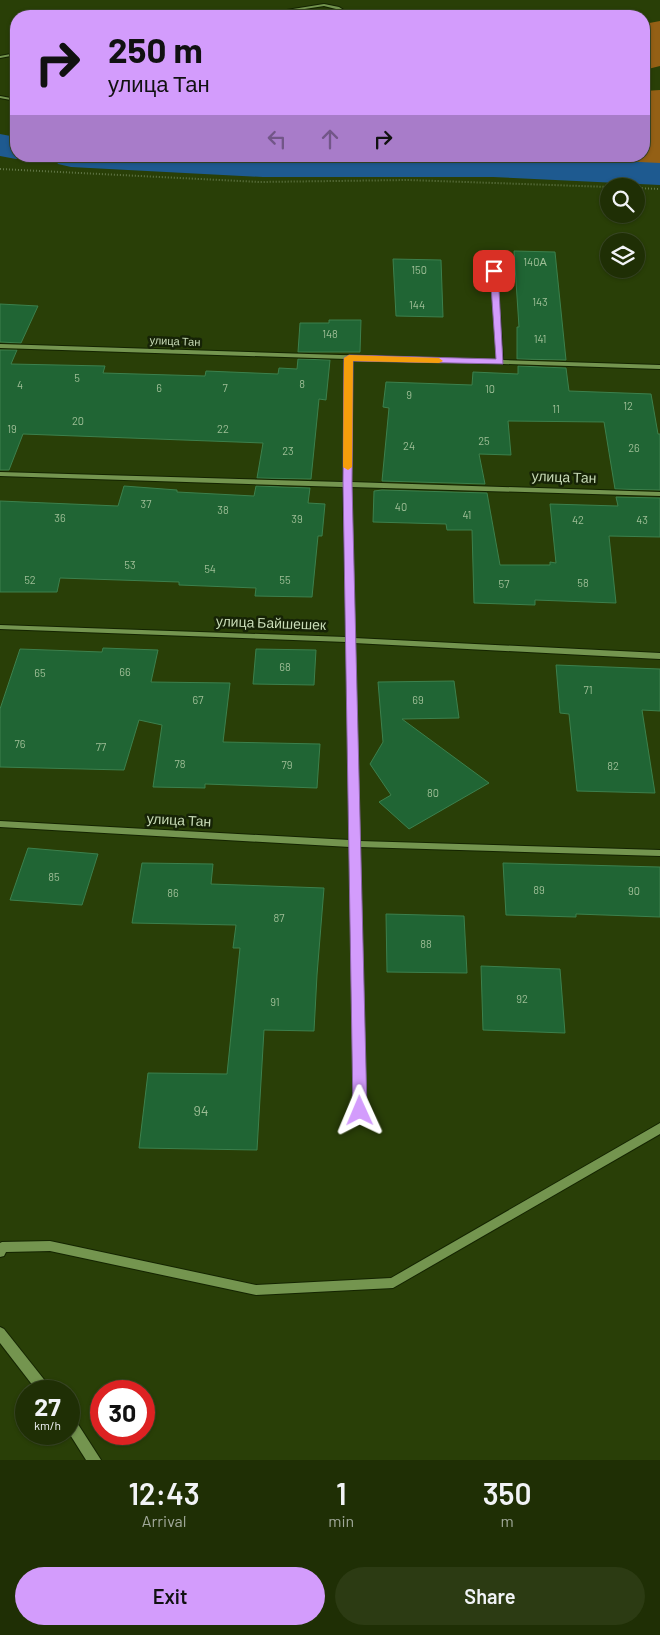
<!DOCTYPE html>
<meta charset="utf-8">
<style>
:root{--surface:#1f2f05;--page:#2c3b13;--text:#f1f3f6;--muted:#a1a99a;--line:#3c4a27;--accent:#d39cfc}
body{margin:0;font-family:Barlow,sans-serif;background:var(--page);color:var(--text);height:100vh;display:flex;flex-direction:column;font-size:19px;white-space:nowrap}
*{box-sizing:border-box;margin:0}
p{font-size:16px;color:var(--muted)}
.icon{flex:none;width:28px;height:28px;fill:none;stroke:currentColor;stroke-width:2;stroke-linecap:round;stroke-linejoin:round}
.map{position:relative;height:1460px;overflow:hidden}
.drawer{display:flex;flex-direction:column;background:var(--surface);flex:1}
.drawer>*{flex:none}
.guide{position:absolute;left:10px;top:10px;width:640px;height:152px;border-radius:20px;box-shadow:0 1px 4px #0004,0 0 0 1px var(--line);background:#d39cfc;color:#111;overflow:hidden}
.controls{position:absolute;left:600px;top:178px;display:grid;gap:10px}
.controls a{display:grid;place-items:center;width:45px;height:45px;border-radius:50%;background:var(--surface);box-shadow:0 1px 4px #0004,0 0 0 1px var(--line);font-size:25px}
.speed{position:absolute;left:15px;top:1380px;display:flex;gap:10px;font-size:25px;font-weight:700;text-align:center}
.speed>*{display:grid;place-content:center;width:65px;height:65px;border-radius:50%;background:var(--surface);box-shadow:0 1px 4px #0004,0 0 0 1px var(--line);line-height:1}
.speed small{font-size:12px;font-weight:400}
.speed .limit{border:8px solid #d22;background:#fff;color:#111}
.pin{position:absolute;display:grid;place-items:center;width:42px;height:42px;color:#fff;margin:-21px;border-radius:10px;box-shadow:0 2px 8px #0006}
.me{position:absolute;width:55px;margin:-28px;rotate:359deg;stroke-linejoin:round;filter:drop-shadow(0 0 4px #0008)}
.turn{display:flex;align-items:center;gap:18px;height:105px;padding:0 15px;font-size:22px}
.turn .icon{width:65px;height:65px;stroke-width:2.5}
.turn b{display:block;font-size:35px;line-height:42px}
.lanes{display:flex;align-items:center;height:48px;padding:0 15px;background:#0003;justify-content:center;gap:25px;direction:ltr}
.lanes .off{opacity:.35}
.eta{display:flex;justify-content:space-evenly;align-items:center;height:85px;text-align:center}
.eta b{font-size:30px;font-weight:600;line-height:35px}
.action{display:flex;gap:10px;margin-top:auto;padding:10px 15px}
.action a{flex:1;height:58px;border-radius:30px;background:var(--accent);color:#111;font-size:20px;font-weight:600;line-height:58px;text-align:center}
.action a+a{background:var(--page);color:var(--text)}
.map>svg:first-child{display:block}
.forest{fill:#946015}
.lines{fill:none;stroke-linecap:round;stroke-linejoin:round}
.river{fill:#1e5a90;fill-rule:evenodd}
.building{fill:#206534;stroke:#3c804d}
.minor-casing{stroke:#142400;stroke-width:2}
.path{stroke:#627747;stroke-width:2;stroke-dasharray:1 2;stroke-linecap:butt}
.minor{fill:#74954f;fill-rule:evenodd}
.route{fill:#d39cfc;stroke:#8965a4}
.slow{fill:#f59e0b}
.labels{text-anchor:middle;stroke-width:5;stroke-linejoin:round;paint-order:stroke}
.number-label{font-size:11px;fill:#9ebe96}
.far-street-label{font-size:11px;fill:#c8dbb7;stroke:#162306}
.street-label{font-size:14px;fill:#c8dbb7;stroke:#162306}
.near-number-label{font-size:14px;fill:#9ebe96}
</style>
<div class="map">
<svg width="660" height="1460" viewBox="0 0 660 1460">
<rect width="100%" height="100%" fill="#293f07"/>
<g class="forest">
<path d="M660,21V66L644,70V24Z"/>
<path d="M660,90V166L486,158L489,156H644V91Z"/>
</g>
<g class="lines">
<g class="river">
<path d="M0,134L16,137V156H26L16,159L0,156Z"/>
<path d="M53,156H519L660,163V185L493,177H263L71,167L58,164Z"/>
</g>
</g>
<g class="building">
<path d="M514,251L555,252L566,360L517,359V327H519Z"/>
<path d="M393,259L441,260L443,317L396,316Z"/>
<path d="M0,304L38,306L21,343L0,342Z"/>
<path d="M329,320H361L360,352H298L300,323H329Z"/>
<path d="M0,350H17L11,364L105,366L103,373L205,376L206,371L278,374L279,368L297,369L298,359L330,360L326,400L319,399L311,479L257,478L263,443L23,434L9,470H0Z"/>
<path d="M518,366L566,368L569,391L651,394L658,434H660V490L615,489L604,422L508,421L511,455L479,454L485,484L382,481L389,408L383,407L386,382L472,385L473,372L518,374Z"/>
<path d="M124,486L177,490V492L254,496L256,486L310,488L308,503L325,504L322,536H318L312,597L255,596L256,588L179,585V582L60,578L57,592H0V501L118,506Z"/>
<path d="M382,490L487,493L500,565H550V562L556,563L550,504L618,506L616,497L660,498V537L609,536L616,603L535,600V605L474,603L472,530H447L446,524L373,522L374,491Z"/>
<path d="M103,648L158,650L151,682L230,683L223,742L320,744L317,788L205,784V788L153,787L162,725L139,720L124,770L0,767V709L20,649L102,652Z"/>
<path d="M256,649L316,650L314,685L253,684Z"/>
<path d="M556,665L660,669V711L642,710L655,793L577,791L569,714L560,713Z"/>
<path d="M454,681L459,718L402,719L489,783L409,829L379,802L391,795L370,764L383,742L378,682Z"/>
<path d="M28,848L98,854L82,905L10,900Z"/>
<path d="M142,863L213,864L211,884L324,888L317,975L314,1031L264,1030L257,1150L139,1148L148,1073L227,1074L240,948H233L236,925L132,923Z"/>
<path d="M503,863L660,867V917L576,914V917L506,915Z"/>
<path d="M386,914L464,916L467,973L387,972Z"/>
<path d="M481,966L560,969L565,1033L483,1030Z"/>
</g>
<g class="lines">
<g class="minor-casing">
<g id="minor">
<path d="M324,4L339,7L353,16H348L336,9L324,6L259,16H250Z"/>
<path d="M16,53V55L0,58V56Z"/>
<path d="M0,96L16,99V101L0,98Z"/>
<path d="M493,251L496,253L503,360L660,365V369L352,359L351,482L660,492V496L351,487L354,638L660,653V659L354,643L359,841L660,850V856L359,847L366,1111L364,1114L360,1115L356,1114L354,1111L350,847L0,827V821L350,840L346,642L0,629V625L346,637L343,487L0,476V472L343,482L346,359L0,348V344L497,360L490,253Z"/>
<path d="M660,1123V1134L393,1288L256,1295L50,1251L6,1252L4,1256L0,1257V1243L2,1242L50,1241L256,1285L391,1278Z"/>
<path d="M0,1327L4,1329L50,1387L51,1391H37L0,1343Z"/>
<path d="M69,1416L74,1418L101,1460H86L69,1433Z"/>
</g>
</g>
<g class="path">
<path d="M0,169L260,182L408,180L609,187"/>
<path d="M636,188L660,189"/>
</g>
<use href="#minor" class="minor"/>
</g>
<path class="route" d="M494,269L498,271L503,364L353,361L352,483L367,1111L365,1115L360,1116L355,1115L353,1111L343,483L344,358L349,355L496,359L490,271Z"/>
<path class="slow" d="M349,355L439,358L443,361L439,363L353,361L352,467L348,470L343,467L344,358Z"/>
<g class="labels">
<g class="number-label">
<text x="535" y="266">140А</text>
<text x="419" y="274">150</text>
<text x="540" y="306">143</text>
<text x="417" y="309">144</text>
<text x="330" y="338">148</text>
<text x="540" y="343">141</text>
<text x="77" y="382">5</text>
<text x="302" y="388">8</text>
<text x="20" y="389">4</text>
<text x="159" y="392">6</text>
<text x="225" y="392">7</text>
<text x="490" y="393">10</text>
<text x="409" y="399">9</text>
<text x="628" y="410">12</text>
<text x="556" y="413">11</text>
<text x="78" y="425">20</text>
<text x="12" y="433">19</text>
<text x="223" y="433">22</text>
<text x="484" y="445">25</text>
<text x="409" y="450">24</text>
<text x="634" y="452">26</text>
<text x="288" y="455">23</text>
<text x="146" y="508">37</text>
<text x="401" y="511">40</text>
<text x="223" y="514">38</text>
<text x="467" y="519">41</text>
<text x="60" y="522">36</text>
<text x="297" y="523">39</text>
<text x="578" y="524">42</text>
<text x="642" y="524">43</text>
<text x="130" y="569">53</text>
<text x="210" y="573">54</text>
<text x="30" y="584">52</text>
<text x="285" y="584">55</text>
<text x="583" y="587">58</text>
<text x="504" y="588">57</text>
<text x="285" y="671">68</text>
<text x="125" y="676">66</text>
<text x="40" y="677">65</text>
<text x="588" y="694">71</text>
<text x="198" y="704">67</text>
<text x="418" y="704">69</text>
<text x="20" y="748">76</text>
<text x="101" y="751">77</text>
<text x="180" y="768">78</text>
<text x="287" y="769">79</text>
<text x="613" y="770">82</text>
<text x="433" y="797">80</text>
<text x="54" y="881">85</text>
<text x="539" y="894">89</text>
<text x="634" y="895">90</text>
<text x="173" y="897">86</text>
<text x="279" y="922">87</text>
<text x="426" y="948">88</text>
<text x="522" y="1003">92</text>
<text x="275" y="1006">91</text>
</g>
<g class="far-street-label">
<text transform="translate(175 341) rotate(2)" y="4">улица Тан</text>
</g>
<g class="street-label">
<text transform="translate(564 477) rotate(2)" y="5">улица Тан</text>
<text transform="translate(271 623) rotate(2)" y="5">улица Байшешек</text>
<text transform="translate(179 820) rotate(3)" y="5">улица Тан</text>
</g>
<g class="near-number-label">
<text x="201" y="1116">94</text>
</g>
</g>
</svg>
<div class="controls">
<a><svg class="icon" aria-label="search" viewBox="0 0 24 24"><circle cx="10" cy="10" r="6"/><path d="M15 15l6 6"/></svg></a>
<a><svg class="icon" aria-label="layers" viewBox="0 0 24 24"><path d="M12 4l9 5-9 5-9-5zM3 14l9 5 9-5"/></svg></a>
</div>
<div class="speed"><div>27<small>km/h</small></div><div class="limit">30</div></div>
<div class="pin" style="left:494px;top:271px;background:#d93025"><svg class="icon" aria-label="arrive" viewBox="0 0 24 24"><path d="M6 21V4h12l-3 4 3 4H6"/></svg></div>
<svg class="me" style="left:360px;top:1111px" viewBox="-20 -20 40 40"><path d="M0-17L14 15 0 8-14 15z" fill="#d39cfc" stroke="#fff" stroke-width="4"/></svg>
<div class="guide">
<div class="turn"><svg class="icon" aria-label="right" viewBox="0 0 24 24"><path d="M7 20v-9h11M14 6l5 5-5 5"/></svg><div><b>250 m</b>улица Тан</div></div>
<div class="lanes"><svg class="icon off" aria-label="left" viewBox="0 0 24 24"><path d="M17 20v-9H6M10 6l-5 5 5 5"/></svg><svg class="icon off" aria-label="ahead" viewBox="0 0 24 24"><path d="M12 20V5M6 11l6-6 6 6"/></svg><svg class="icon" aria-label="right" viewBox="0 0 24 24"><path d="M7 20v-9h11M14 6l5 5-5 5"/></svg></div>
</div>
</div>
<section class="drawer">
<div class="eta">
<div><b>12:43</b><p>Arrival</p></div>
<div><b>1</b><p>min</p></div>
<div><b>350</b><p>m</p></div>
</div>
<div class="action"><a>Exit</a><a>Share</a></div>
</section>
